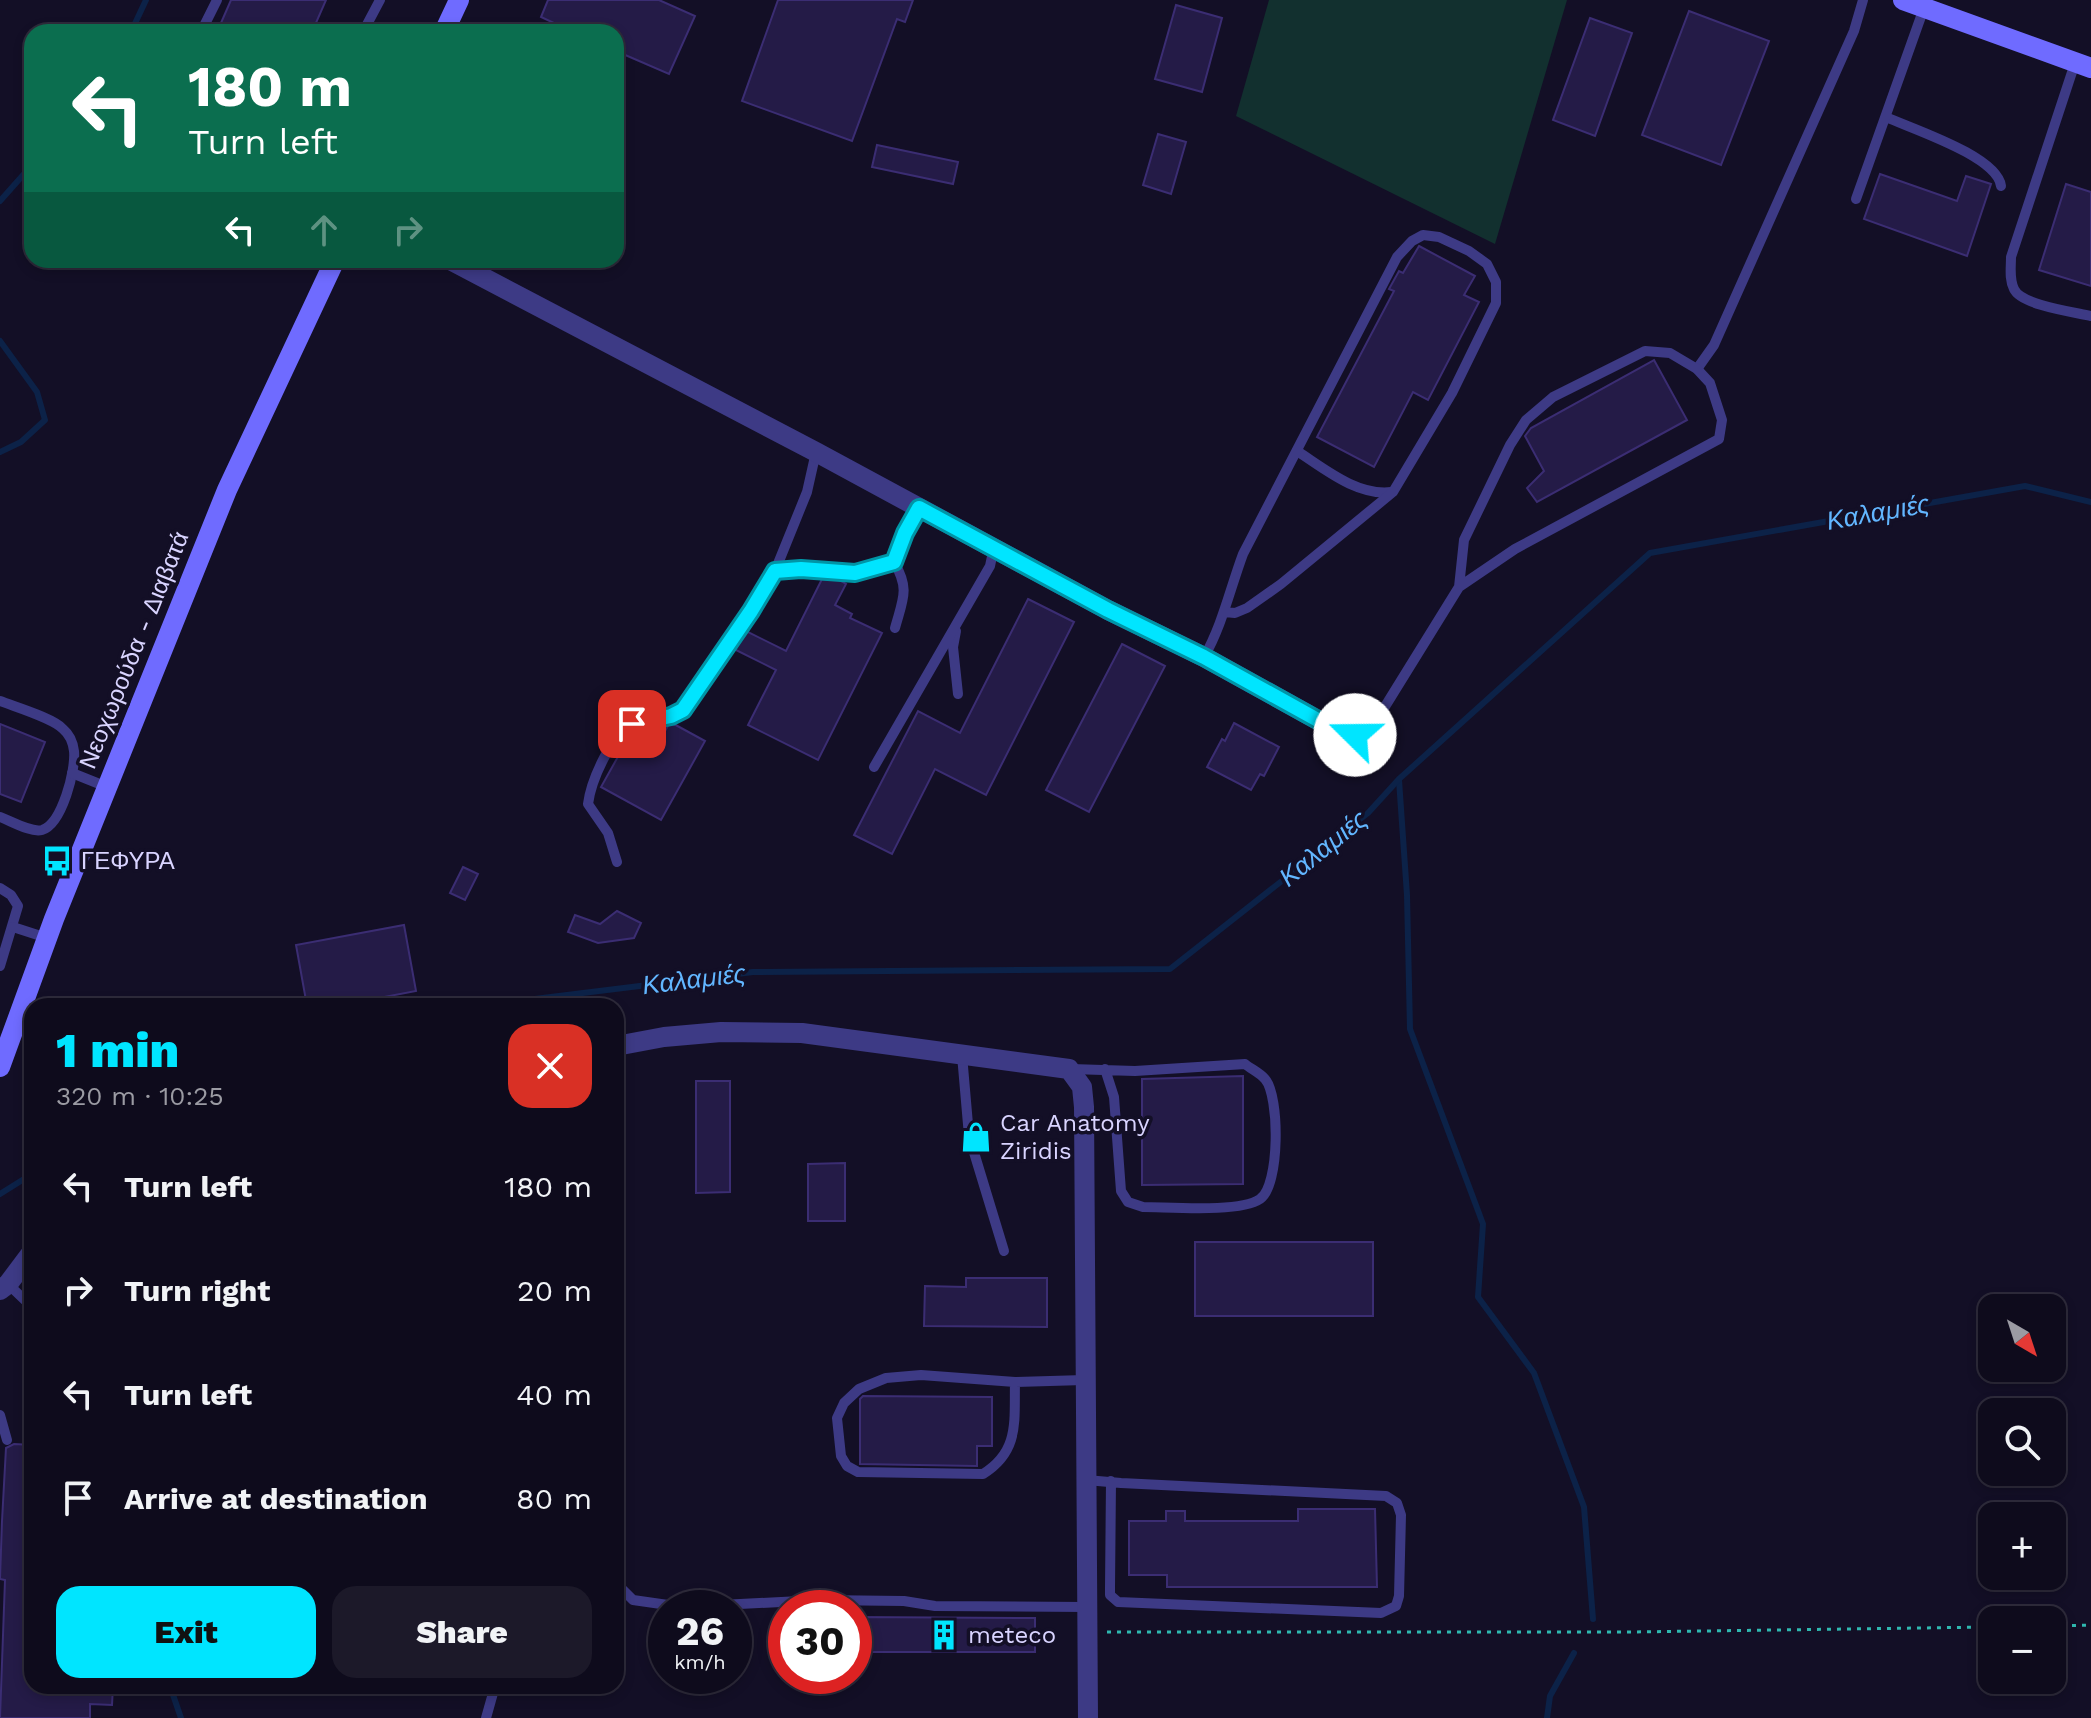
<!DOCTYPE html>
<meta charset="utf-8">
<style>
:root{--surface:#0e0b1c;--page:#1c1929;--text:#f1f3f6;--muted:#9b9ba3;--line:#2e2b3b;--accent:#00e5ff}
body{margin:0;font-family:"Work Sans",sans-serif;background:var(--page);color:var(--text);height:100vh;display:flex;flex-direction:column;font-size:30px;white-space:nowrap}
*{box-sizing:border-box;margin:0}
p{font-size:26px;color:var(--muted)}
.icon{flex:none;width:44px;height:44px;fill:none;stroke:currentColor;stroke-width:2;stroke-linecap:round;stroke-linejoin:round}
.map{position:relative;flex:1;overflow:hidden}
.side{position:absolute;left:24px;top:998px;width:600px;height:696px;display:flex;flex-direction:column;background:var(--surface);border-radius:24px;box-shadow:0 4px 12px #0003,0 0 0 2px var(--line)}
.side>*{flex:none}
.top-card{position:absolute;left:24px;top:24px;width:600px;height:244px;border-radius:24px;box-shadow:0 4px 12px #0003,0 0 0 2px var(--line);background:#0b6e4f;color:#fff;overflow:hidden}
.needle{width:52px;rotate:141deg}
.buttons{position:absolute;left:1978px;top:1294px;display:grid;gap:16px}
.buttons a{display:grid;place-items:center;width:88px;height:88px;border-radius:16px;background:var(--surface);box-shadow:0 4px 12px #0003,0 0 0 2px var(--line);font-size:40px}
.speed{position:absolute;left:648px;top:1590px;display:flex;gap:16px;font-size:40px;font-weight:700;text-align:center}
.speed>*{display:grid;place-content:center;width:104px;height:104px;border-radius:50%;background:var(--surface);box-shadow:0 4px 12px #0003,0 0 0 2px var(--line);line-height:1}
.speed small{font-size:20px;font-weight:400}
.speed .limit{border:12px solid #d22;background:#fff;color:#111}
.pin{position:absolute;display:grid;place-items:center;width:68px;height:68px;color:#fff;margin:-34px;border-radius:16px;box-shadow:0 4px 12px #0006}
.me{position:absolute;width:88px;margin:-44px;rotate:292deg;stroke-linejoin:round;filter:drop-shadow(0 0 6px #0008)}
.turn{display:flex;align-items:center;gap:28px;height:168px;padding:0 32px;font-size:36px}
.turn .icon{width:104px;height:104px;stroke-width:2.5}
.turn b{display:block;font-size:56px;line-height:68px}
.lanes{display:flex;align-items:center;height:76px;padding:0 32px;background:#0003;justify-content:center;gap:40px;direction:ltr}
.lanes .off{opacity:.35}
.round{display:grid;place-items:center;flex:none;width:84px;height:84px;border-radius:24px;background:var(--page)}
.summary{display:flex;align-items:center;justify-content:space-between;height:136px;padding:0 32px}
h1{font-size:48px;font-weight:800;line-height:60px;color:var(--accent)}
.cta{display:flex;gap:16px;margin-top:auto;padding:16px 32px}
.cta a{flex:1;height:92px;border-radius:24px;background:var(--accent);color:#111;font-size:32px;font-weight:800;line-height:92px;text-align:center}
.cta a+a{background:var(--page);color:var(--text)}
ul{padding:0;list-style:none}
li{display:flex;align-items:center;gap:24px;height:104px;padding:0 32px}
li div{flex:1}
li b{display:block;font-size:30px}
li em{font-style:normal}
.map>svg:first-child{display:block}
.green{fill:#12302f}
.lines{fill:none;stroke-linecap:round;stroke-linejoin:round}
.stream{stroke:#0c2248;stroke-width:6}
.building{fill:#241b47;stroke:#3b2d73;stroke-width:2}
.path{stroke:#2fb8b0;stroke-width:3;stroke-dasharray:4 6;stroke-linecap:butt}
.lane{stroke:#3d3a85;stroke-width:10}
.street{stroke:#3d3a85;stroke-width:20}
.secondary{stroke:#6f6bff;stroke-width:20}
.route-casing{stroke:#0095a6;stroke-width:20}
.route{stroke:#00e5ff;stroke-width:14}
.labels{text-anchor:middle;stroke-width:7;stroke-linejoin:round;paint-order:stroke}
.street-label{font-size:24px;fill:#d9d4ff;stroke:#130f26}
.poi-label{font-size:24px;fill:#d9d4ff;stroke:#130f26;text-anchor:start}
.water-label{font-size:26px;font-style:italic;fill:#62b6ff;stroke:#130f26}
</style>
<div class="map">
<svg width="2091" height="1718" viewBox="0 0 2091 1718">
<rect width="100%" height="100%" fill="#130f26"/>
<path class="green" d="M1269,0H1567L1495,244L1236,116Z"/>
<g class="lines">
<g class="stream">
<path d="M131,32L146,0"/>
<path d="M0,201L32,165"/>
<path d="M0,341L37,392L45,420L21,442L0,452"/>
<path d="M1399,780L1407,895L1410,1029L1483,1224L1478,1297L1534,1373L1584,1507L1593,1619"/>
<path d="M478,1006L753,972L1170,969L1368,813L1399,779L1650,553L2025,486L2091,502"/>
<path d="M0,1194L32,1174"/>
<path d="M170,1686L181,1718"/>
<path d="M1547,1718L1550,1696L1574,1653"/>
</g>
</g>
<g class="building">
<path d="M231,0H326L312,32H217Z"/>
<path d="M548,0H659L695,16L669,74L616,51V32H573L541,17Z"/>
<path d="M778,0H913L905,22L897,19L852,141L742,101Z"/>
<path d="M1176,5L1222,18L1202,92L1155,79Z"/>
<path d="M1689,11L1769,41L1721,165L1642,135Z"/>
<path d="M1590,18L1632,33L1595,136L1553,120Z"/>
<path d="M1158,134L1186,142L1171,194L1143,185Z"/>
<path d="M877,145L958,162L953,184L872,167Z"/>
<path d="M1880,174L1957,201L1966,176L1991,184L1967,256L1864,219Z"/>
<path d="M2066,184L2091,192V286L2039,270Z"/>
<path d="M1419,246L1475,276L1464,295L1479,302L1428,400L1413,392L1374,467L1317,437L1394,291L1389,289L1399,271L1403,273Z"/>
<path d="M1654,360L1687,420L1537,502L1527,488L1544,471L1525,436L1531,428Z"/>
<path d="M822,579L839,580L846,584L835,605L852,614L850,618L882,633L818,760L748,725L776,670L734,649L746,631L786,651Z"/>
<path d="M1028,599L1074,622L986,795L935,769L892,854L854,835L918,711L960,733Z"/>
<path d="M1122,644L1165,666L1089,812L1046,790Z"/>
<path d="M672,723L705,741L661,820L601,787L629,737L654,751L669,724Z"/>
<path d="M1234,723L1279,747L1264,776L1260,774L1251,790L1207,767L1222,739L1225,741Z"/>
<path d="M0,724L45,742L21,802L0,794Z"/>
<path d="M463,867L478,874L465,900L450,893Z"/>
<path d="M617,911L641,923L634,938L598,943L568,932L575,915L600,924Z"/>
<path d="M404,925L416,991L337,1006H307L296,945Z"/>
<path d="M1243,1076V1184L1142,1185V1079Z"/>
<path d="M696,1081H730V1192L696,1193Z"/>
<path d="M845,1163V1221H808V1164Z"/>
<rect x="1195" y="1242" width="178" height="74"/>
<path d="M966,1278H1047V1327L924,1326L925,1286L966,1287Z"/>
<path d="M863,1396L992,1397V1446H977V1466L860,1464V1399Z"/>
<path d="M14,1444L32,1445V1686H113L112,1705L90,1704V1718H0L5,1580L0,1579L2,1521L6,1448Z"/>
<path d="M1298,1509H1375L1377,1587H1167V1575H1129V1521H1166V1511H1185V1521H1298Z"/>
<path d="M854,1617L1035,1618V1652H854Z"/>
</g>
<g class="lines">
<g class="path">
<path d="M2052,1626L2091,1625"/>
<path d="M1107,1632H1630L1992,1627"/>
</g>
<g class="lane">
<path d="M201,32L217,0"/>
<path d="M363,32L380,0"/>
<path d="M2075,63L2011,257C2011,268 2009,279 2014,289C2021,305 2073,312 2091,316"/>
<path d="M1886,117C1912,129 1997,156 2001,186"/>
<path d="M1856,199L1924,8"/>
<path d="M1697,369L1714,345L1854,31L1863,0"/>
<path d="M1297,451C1325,469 1357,496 1391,492"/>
<path d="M775,571L801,569L855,573L894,562"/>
<path d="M895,628C903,599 910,589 894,562L905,533L919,508"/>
<path d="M956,631L953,647L958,694"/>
<path d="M1204,657C1222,626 1230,589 1243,554L1397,257L1412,241L1423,235L1439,237L1469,251L1487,264L1496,282V303L1452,393L1393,492L1281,584L1247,608L1235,613L1224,612"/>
<path d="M0,701C15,707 53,718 63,729C69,734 73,743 74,751C76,770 62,824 42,830C31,833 11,821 0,817"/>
<path d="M1355,735L1367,728L1381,713L1459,587L1464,540L1510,445L1526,420L1553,397L1645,351L1670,353L1697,369L1710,383L1722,420L1719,439L1515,549L1459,587"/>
<path d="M874,767L990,566L994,547"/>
<path d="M72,773L107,787"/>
<path d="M617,862L608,833L588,804C591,781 612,731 635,723C666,713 672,724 695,694L775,571L807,492L816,452"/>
<path d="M0,888L11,895L18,906L0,966"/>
<path d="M13,927L47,938"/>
<path d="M962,1055L969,1136L1004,1251"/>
<path d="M1071,1069L1135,1071L1245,1064C1251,1069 1260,1073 1265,1079C1280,1096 1280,1186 1260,1199C1240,1213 1169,1207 1143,1207L1128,1202L1121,1191L1114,1097L1105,1069"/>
<path d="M8,1284L32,1307"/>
<path d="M1015,1382C1014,1421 1020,1451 983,1474L858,1472L847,1466L841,1456L837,1418L844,1403L859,1389L886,1378L921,1375L1015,1382L1084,1380"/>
<path d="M0,1415L7,1440"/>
<path d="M1086,1480L1121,1483L1386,1496L1397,1503L1401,1515L1399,1596L1396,1606L1381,1613L1118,1602L1110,1595V1587L1111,1481"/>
<path d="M616,1583L633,1600L682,1607L819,1600L904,1601L935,1606L1086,1607"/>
<path d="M486,1718L495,1686"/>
</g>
<g class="street">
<path d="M450,260L816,452L1108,610L1204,657L1334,729L1355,735"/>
<path d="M616,1046L664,1037L721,1032L802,1033L1069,1069L1082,1087L1084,1107L1088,1718"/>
<path d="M0,1290L8,1284L32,1252"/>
</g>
<g class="secondary">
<path d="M1903,0L2091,68"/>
<path d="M444,32L459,0"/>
<path d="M0,1067L54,919L227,490L335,260"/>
</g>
</g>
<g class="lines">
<g class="route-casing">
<path id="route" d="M632,724L671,716L683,710L751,611L775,571L801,569L855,573L894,562L905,533L919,508L1108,610L1204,657L1334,729L1355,735"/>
</g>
<use href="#route" class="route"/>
</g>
<defs>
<g id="bus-bare" transform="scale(2.4)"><path d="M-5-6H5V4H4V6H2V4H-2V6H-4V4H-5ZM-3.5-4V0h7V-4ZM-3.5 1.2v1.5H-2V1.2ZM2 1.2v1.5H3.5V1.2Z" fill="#00e5ff" stroke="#130f26" stroke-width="2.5" paint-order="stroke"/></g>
<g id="shop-bare" transform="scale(2.4)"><path d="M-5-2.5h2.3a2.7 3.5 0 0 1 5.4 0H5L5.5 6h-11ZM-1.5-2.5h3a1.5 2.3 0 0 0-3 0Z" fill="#00e5ff" stroke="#130f26" stroke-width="2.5" paint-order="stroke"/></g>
<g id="building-bare" transform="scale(2.4)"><path d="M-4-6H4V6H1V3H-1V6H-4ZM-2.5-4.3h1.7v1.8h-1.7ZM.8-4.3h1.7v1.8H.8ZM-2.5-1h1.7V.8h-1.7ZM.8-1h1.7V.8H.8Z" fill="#00e5ff" stroke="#130f26" stroke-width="2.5" paint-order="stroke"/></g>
</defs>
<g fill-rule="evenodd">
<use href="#bus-bare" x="57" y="861"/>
<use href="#shop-bare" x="976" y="1137"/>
<use href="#building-bare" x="944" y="1635"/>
</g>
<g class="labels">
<g class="street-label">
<text transform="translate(134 650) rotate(-68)" y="8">Νεοχωρούδα - Διαβατά</text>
</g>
<g class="poi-label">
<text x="81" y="869">ΓΕΦΥΡΑ</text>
<text x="1000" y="1131">Car Anatomy<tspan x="1000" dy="28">Ziridis</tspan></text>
<text x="968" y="1643">meteco</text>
</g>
<g class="water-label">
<text transform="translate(1878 512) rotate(-10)" y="9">Καλαμιές</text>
<text transform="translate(1323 848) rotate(-39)" y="9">Καλαμιές</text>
<text transform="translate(694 979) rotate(-7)" y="9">Καλαμιές</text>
</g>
</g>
</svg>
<div class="buttons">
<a><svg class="needle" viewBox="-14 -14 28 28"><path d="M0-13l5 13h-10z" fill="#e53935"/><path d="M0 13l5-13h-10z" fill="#9b9ba3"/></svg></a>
<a><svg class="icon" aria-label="search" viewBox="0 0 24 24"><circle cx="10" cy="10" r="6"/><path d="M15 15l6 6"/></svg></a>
<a>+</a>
<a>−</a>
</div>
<div class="speed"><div>26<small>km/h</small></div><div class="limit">30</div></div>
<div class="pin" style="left:632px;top:724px;background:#d93025"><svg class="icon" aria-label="arrive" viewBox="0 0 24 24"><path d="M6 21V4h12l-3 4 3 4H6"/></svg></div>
<svg class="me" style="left:1355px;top:735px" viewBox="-20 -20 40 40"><circle r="19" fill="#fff"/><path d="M0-13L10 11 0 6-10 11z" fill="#00e5ff"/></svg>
<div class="top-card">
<div class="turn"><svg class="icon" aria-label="left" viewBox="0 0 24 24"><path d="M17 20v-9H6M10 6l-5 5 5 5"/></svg><div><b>180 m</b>Turn left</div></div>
<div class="lanes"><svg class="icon" aria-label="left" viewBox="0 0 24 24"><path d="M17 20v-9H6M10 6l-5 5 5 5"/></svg><svg class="icon off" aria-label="ahead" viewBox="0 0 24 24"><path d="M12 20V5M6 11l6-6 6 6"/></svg><svg class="icon off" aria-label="right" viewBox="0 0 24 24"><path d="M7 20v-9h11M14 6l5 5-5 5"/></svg></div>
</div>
<section class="side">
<div class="summary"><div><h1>1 min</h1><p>320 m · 10:25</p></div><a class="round" style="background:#d93025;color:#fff"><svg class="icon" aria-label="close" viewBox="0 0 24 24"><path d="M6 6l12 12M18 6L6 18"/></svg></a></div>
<ul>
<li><svg class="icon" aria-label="left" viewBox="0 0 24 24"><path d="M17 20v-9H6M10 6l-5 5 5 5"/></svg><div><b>Turn left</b></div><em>180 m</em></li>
<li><svg class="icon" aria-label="right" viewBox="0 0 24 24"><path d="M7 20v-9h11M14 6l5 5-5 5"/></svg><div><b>Turn right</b></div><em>20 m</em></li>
<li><svg class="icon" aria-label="left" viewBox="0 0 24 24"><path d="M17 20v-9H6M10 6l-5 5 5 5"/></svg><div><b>Turn left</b></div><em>40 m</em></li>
<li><svg class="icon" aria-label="arrive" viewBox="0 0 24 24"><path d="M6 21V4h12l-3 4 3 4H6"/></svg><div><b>Arrive at destination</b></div><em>80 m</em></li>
</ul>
<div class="cta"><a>Exit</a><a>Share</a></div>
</section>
</div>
